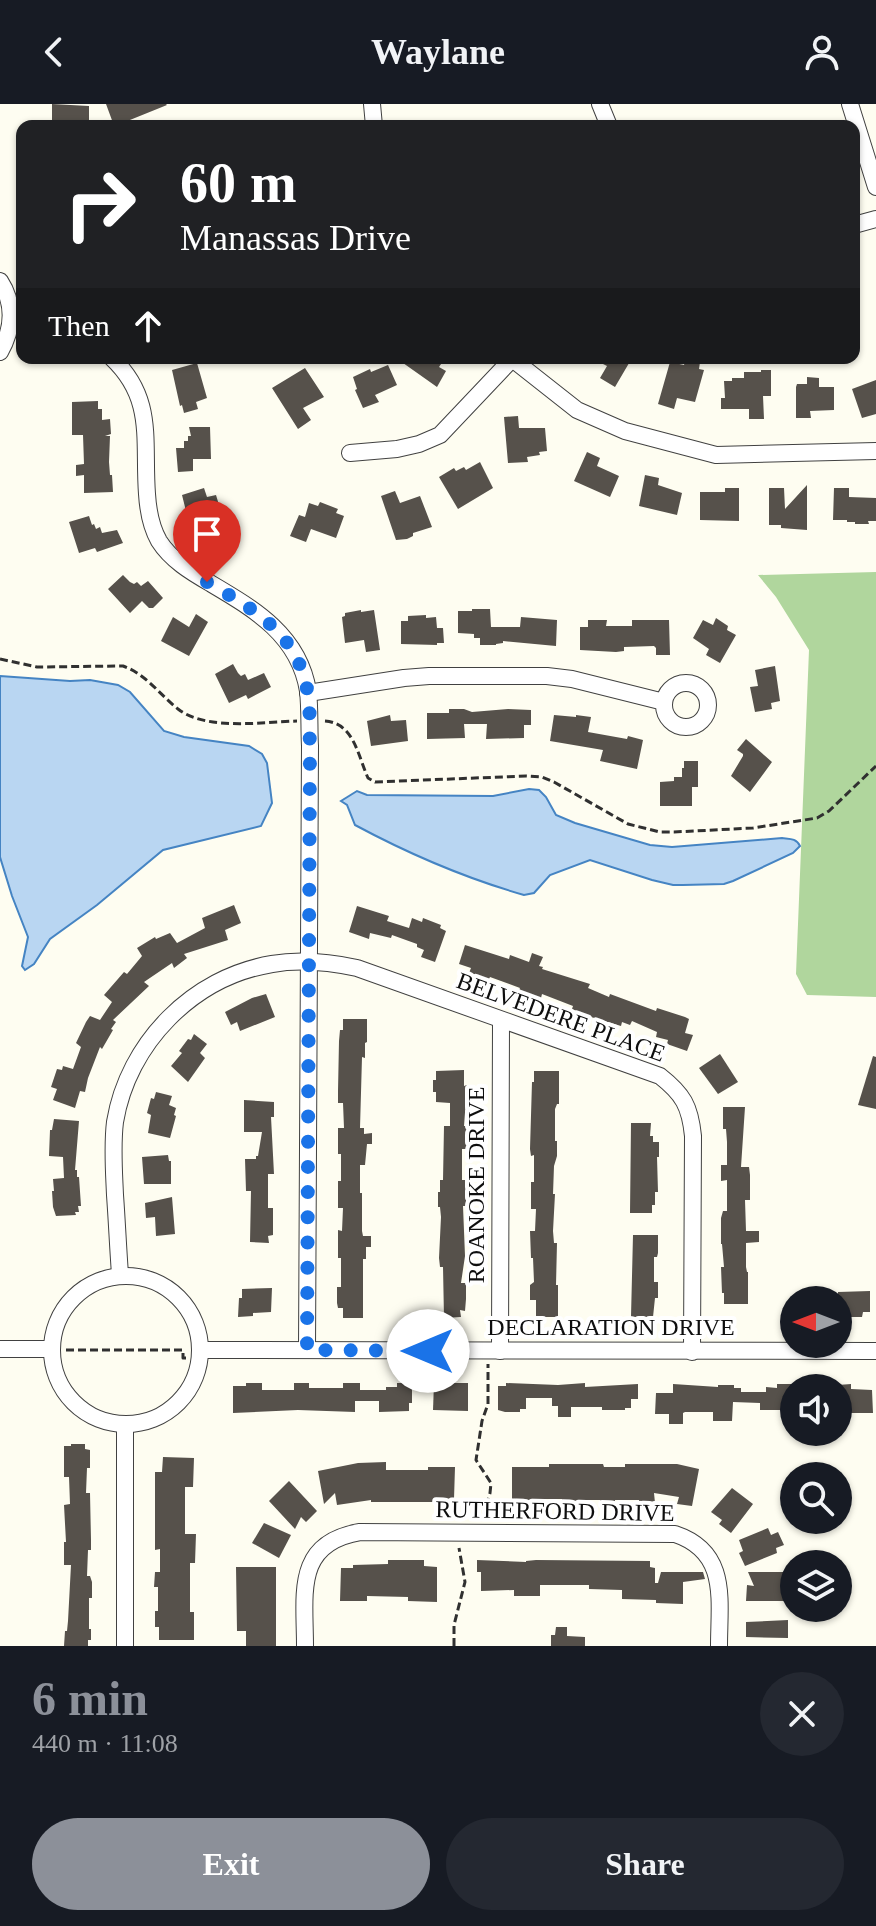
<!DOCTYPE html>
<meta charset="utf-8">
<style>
:root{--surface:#171b24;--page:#242831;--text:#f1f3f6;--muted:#9ea1a6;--accent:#8c9099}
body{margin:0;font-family:Georgia,serif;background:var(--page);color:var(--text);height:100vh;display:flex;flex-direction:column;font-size:30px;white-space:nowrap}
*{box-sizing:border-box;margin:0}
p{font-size:26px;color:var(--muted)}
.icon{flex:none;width:44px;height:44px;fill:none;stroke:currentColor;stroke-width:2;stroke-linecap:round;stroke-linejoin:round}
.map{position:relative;height:1542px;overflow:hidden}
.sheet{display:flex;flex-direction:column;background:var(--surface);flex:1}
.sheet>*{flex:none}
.guide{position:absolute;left:16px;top:16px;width:844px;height:244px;border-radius:16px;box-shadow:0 2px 6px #0004;background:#202124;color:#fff;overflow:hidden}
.needle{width:52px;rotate:270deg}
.fabs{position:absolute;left:780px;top:1182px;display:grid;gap:16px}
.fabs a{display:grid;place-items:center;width:72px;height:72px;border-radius:50%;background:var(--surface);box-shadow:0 2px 6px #0004;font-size:40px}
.pin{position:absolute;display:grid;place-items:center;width:68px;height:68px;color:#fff;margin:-82px -34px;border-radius:50% 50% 50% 0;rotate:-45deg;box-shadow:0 0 8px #0007}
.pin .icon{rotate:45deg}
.me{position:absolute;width:88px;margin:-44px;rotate:270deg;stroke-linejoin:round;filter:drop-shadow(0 0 6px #0008)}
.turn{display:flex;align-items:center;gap:28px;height:168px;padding:0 32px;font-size:36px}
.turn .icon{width:104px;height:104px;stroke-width:2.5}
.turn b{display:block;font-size:56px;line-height:68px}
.then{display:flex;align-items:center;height:76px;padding:0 32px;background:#0003;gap:16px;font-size:30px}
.round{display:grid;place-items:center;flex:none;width:84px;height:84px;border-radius:42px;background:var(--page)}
.headline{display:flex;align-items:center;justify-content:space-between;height:136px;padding:0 32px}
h1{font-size:48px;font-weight:600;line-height:60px;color:var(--accent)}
.primary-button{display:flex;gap:16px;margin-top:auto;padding:16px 32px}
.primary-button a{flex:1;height:92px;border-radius:48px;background:var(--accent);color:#fff;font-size:32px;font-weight:600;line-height:92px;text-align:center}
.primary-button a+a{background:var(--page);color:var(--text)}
header{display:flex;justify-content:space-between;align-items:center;height:104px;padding:0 32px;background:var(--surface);font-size:36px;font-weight:600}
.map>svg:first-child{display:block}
.forest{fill:#b0d69d}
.water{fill:#b9d6f2;stroke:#4584c3;stroke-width:2}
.building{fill:#56514b}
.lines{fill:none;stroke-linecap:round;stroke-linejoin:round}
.street-casing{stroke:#414141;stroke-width:18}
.path{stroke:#303030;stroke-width:3;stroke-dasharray:8 4;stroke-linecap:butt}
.street{stroke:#fff;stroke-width:16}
.route{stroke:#1a73e8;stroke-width:14;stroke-dasharray:0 25.2}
.labels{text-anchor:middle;stroke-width:8;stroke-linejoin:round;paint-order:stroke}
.street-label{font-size:24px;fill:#0e0e0e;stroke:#fff}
</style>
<header><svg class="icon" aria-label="back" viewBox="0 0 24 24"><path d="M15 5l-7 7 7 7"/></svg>Waylane<svg class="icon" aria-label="person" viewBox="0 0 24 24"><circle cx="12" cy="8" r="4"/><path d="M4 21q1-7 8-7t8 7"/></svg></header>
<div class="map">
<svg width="876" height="1542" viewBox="0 0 876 1542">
<rect width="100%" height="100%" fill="#fefdf1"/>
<path class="forest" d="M876,468V893L807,891L796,870L809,546L776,493L758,471Z"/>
<g class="water">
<path d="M0,572L70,577L90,576L118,581L130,588L164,627L184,633L249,642L262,650L267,659L272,699L261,722L163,746L97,801L50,835L34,860L25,866L22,862L28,833L12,792L0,753Z"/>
<path d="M529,685L539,686L546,693L556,711L575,719L650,741L672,743L782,734C790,735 796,734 800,742L793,749L733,777L724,780L683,781H673L652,776L590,756L550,771L534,789L524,791C465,774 409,750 355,721L347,701L341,697L357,687L367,691L493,692Z"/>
</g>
<g class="building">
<path d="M52,0L89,2V22H52Z"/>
<path d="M106,0H166L167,1L120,20L119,17L113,19Z"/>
<path d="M396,254H445L439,263L446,267L437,283Z"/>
<path d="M591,254H632L615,283L600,274L607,262Z"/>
<path d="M686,254H692L700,258L699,265L704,266L695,298L677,294L674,305L658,300L670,258L684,261Z"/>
<path d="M197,259L207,294L196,298L198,305L184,309L182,301L180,302L172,266Z"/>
<path d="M388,261L397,281L375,291L379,298L363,304L355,286L357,285L353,273L370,265L371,268Z"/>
<path d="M305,264L324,293L303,304L311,316L298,325L272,284Z"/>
<path d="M761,266H771V292H763L764,315H749V305H721V294H725L724,277H732V274H744V268H761Z"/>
<path d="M807,273L819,274V283H834V306L810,307L811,314H796V283L797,280H807Z"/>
<path d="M876,276V310L862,314L852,285Z"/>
<path d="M98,297V305H102V316L110,315L111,330L105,332H110L109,358L110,371H112L113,388L84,389V371L76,372V361L84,360L83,331H72V298Z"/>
<path d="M518,312L519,324H545L547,347L539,348L540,351L527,353L528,358L508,359L504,313Z"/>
<path d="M189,323H210L211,355H193V367L178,368L176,344H184V337H188V332H191Z"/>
<path d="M587,348L600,354L597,362L619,372L610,393L574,377Z"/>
<path d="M480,358L493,384L458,405L439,373L454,364L456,367L464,363L466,366Z"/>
<path d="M645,371L659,374L658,381L682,389L677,411L639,402Z"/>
<path d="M807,381V426L781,424V421H769V384H784L785,405Z"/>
<path d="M204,384L207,393L216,391L219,401L210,404L215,420L189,427L185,412L187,411L182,391Z"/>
<path d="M725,384H739V417L700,416V388H725Z"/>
<path d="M834,384H849V393L876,394V417H868L869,420H855V418H847V416H833Z"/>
<path d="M395,387L400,399L420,392L432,423L413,429V432L407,435L396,436L381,392Z"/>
<path d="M320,398L338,405L336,409L344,412L336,434L311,425L306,438L290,432L299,411L305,413L309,399L318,402Z"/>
<path d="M89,412L92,421L94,420L96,425L100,423L102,429L117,426L123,439L97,448L95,444L79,449L69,418Z"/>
<path d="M123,471L130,478L134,480L137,478L141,482L148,477L163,494L153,504H149L142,497L130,509L108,485Z"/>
<path d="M472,505H490L491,523H520L521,513L557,516L556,542L503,537V539L496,540V541H480V534H474V530L458,529V507H472Z"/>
<path d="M361,506V508L374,506L380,546L366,548L364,536L345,539L342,513L345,512V509Z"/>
<path d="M196,510L208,518L189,552L161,537L173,513L189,523Z"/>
<path d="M426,511V514L436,513L437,524H443L444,539H437V541L401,540V517H408V512Z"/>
<path d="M716,514L728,522L727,526L736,531L720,559L706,551L709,545L693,534L703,516L713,521Z"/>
<path d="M588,516H607L606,522H632V516H669L670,551H656V544L654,542L624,543V547L616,548L580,546V523H588Z"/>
<path d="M233,560L238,569L241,572L245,570L248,576L264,569L271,583L248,595L246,591L229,599L215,570Z"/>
<path d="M775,562L780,597L771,599L772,605L755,608L750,583L758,582L755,566Z"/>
<path d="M449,605H464L472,608L508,605L531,606V621H524V634L486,635L487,620H464L465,634L427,635V609H449Z"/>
<path d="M390,611L391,617L406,616L408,637L371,642L367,617Z"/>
<path d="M554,611L576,613V611L591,613L588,628L627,635L628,632L643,636L637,665L600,657L603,646L550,637Z"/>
<path d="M746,635L772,658L750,688L731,672L743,652V650L737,646Z"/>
<path d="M684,657H698V683H692V702H660V678L674,677V673H682V664H684Z"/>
<path d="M234,801L241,819L225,826L228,836L184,850L187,854L174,864L172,859L144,878L149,882L113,916L116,918L111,925L113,926L102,945L100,943L88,974L85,988L80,987L75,1004L53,996L57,985L51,983L57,965L62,966L63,962L73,965L81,943L76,939L86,918L90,912L100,916L112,898L104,891L124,868L127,870L142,852L137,844L155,833L156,835L170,829L177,839L205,824L202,814Z"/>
<path d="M357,802L389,812L387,817L409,824L412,814L422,818L423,814L441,821L440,824L446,827L435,858L421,853L424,846L417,843V840L392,831L391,834L370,829L369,835L349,828Z"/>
<path d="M465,841L509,855L510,851L529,858L532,849L543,853L539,862L543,863L542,865L590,880L588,884L609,893L610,890L656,907L657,904L685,913L689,915L685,929L693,931L687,947L667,940L668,936L656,933L657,928L632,917L630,921L622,918L621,922L591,913L572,905L573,902L542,890L541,894L519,886L520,884L490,873L489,875L469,869L471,864L459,860Z"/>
<path d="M266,890L275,913L240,927L237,918L231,921L225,908L252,894Z"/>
<path d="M343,915H367V938L365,939V954L362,953L360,1024H364V1030L372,1029V1040H367L365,1061H360V1089H362V1127L363,1132H371V1143H366V1155H363V1214H343V1204H338L337,1199V1183H341V1154H338V1126L342,1127L343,1104H338V1077H341V1050H338V1024H344L343,999H338V987L339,937L340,926H343Z"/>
<path d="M194,930L207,940L200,949L205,954L188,978L171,962L182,949L179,947L188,935L191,936Z"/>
<path d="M720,950L738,978L718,990L699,964Z"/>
<path d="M873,952L876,953V1005L858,1001Z"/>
<path d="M464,966V982L467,981L464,1022H467V1045H462V1076H466V1102H463L465,1152L461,1179H466V1195L465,1207L460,1206L461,1213L444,1214L443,1163H440L439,1154L441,1113L440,1103H438V1088H440V1076H443L444,1022H450V999L436,998V988H433V976H436V967Z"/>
<path d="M534,967H559V1000H557L555,1005V1037H557V1052L554,1062L553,1090H555L553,1127L554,1139H557L556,1181H558V1213H536V1196H530V1181L534,1178L533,1154H531L530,1127H535L536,1105H531V1078H534V1051L531,1052L530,1045L532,978H534Z"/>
<path d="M156,988L172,992L169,1001L176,1004L174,1011L176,1012L170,1034L148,1029L151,1011L147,1009L151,994L154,995Z"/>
<path d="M244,996L274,998V1013H271L274,1070H268V1104H273V1131L268,1132L269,1139L250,1138L251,1087H246L245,1055H256V1052H258L262,1028H244Z"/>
<path d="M723,1003H745L741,1063H749L750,1071V1096H745L746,1127H759V1138L746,1139V1163L747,1168H748V1200H724V1189H722L721,1163H724L722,1140H721V1114L723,1107H727V1076L721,1077V1061H727V1038L726,1025H723Z"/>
<path d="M54,1015L79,1017L75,1066H77V1073H79L81,1102H78L79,1108H75L76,1111L56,1112L53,1103L52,1087H54L53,1075L64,1074L63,1053L49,1052L50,1026H52Z"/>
<path d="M631,1019H651L650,1032H653V1038H659V1053H657L658,1088H655V1101H652V1109H630Z"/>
<path d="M168,1051L169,1057H171V1080H144L142,1053Z"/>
<path d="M172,1093L175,1130L156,1132L155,1113L146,1114L145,1099Z"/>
<path d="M633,1131H658V1149L657,1153H654V1178H658V1194H655L653,1213H631Z"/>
<path d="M272,1184L271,1208L253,1209V1212L238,1213L239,1194H242V1185Z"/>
<path d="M870,1187V1208H863L862,1213H850L851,1216H838V1188Z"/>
<path d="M246,1279H262V1286H294V1279H309V1284H343V1279H360V1286H386V1283H397V1279H412V1299H409V1307L379,1308V1297H355V1308L298,1306L233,1309V1282H246Z"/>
<path d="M434,1279H468V1307L433,1306Z"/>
<path d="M506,1279L558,1281L585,1279V1283L638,1280V1295H631V1304H625V1306H602V1303H571V1313H558V1302H552V1294H526V1305H520V1308H505L498,1306V1282H506Z"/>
<path d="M673,1280L718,1283V1281H734V1284H741V1288H766V1283L777,1284V1280H793V1306H760V1299L733,1298L732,1317H713V1308H685L683,1309V1320H669V1310H655L656,1289H673Z"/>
<path d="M851,1280V1285L872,1286L873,1309H838V1281Z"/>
<path d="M71,1340H85V1345L90,1346V1364H87L86,1389H90L91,1436V1446H88L87,1472H90L92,1478V1494H89V1525H91V1536H88V1542H64L65,1527H67L68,1517L71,1461H64V1438H66L64,1401L70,1400L69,1373H64V1342H71Z"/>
<path d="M163,1353L194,1354L193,1383H185V1430H196L195,1459H190V1508H194V1536H159V1523H155V1507H158V1483H154L155,1468H160V1445L155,1446V1368H162Z"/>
<path d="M386,1358V1366H428V1363H455L454,1395H443V1398H371V1396L337,1401L335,1389L324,1400L318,1367L358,1359Z"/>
<path d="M549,1360H603L604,1363H625V1360H677L699,1365L692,1402L677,1400L679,1393L654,1389L655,1399H639V1396H615V1400L601,1399L600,1396H577V1399H562V1395H539V1399H525V1395H512V1363H549Z"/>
<path d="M289,1377L317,1407L306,1418L301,1413L295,1425L269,1397Z"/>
<path d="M732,1384L753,1400L731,1429L719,1420L722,1416L711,1408Z"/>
<path d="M264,1419L291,1431L279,1454L252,1439Z"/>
<path d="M768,1424L771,1431L778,1428L784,1441L776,1444L777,1449L745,1462L739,1449L743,1447L739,1436Z"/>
<path d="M388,1456H424V1462L437,1463V1498L408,1497V1493L367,1492V1497H340L341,1464H353V1461L388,1460Z"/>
<path d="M477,1456L526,1458V1457L536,1456L650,1457V1463L655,1464V1479H658L661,1468H703L705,1475L683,1478V1500L656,1499V1496L622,1495V1486L589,1485V1481H540V1492H514V1486L481,1487V1468H477Z"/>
<path d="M236,1463H276V1542H246V1527H237Z"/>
<path d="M748,1468H786V1477L791,1478L789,1497H746L747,1481L754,1482Z"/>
<path d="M788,1516V1534L746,1533V1518Z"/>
<path d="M556,1523H567V1532L585,1533V1542H551V1531H555Z"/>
</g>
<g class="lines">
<g class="street-casing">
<g id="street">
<path d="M372,0L374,22"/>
<path d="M600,0L609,22"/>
<path d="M850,0L876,83"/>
<path d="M854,121L876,115"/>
<path d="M0,177C15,200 13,225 0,248"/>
<path d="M112,254C155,295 143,336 147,390C148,406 151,423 159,437C171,456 191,468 210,479C254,505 299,531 308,587C310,605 309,624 310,642L307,1246"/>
<path d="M511,254L577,306L625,327L716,351L876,347"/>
<path d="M350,349L397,345L419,340L440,331L512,255"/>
<circle cx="686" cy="601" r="22"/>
<path d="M308,589L404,574L429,572H547L572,575L664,598"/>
<path d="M120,1170C118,1144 117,1118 115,1091C114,1067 112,1042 115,1018C128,939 193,873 272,860C300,855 329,858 357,864L660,972C683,990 690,1002 693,1032L692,1248"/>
<circle cx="126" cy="1246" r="74"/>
<path d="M0,1245H52"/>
<path d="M201,1246L876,1247"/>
<path d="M500,1247L501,916"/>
<path d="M125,1542V1321"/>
<path d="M305,1542C305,1490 294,1439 360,1428L675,1430C729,1448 719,1496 719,1542"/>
</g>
</g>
<g class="path">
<path d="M0,555L37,563L123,562C146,570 160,591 178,605C206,627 263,618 297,617"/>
<path d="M325,617C354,619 358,652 368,674L375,678L526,672L542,673L554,678L628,720L660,728H674L753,724L817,714L829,707L876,662"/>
<path d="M66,1246H183V1254H188"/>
<path d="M483,1413L490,1389L491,1379L476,1356L482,1317L488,1300V1260"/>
<path d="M454,1542V1521L465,1478L459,1444"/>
</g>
<use href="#street" class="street"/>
</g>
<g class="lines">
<path class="route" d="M207,478C253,505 296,528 307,585C311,603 309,623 310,642L307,1246L428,1247"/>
</g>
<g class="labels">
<g class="street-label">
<text transform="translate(561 913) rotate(20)" y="8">BELVEDERE PLACE</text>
<text transform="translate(476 1081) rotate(-90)" y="8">ROANOKE DRIVE</text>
<text x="611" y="1231">DECLARATION DRIVE</text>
<text transform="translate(555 1407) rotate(1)" y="8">RUTHERFORD DRIVE</text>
</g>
</g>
</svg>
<div class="fabs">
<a><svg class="needle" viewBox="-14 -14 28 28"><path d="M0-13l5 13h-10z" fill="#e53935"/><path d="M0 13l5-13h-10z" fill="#9ea1a6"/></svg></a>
<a><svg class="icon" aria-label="sound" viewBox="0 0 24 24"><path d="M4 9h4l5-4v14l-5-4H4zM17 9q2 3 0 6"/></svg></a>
<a><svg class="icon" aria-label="search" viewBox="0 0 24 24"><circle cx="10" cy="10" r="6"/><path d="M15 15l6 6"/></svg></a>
<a><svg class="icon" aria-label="layers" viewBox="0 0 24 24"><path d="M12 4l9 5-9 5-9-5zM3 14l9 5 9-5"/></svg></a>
</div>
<div class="pin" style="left:207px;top:478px;background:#d93025"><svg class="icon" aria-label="arrive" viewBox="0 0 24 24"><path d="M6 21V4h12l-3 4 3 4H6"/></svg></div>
<svg class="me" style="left:428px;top:1247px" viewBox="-20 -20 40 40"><circle r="19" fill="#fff"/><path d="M0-13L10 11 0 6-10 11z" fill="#1a73e8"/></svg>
<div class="guide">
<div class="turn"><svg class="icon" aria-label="right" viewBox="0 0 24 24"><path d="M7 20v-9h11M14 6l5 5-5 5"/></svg><div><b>60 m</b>Manassas Drive</div></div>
<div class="then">Then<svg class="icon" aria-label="ahead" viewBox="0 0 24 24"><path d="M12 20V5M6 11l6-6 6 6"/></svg></div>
</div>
</div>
<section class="sheet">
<div class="headline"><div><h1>6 min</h1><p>440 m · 11:08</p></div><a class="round"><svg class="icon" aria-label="close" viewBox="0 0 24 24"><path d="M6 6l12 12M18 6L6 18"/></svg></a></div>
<div class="primary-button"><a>Exit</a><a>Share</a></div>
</section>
